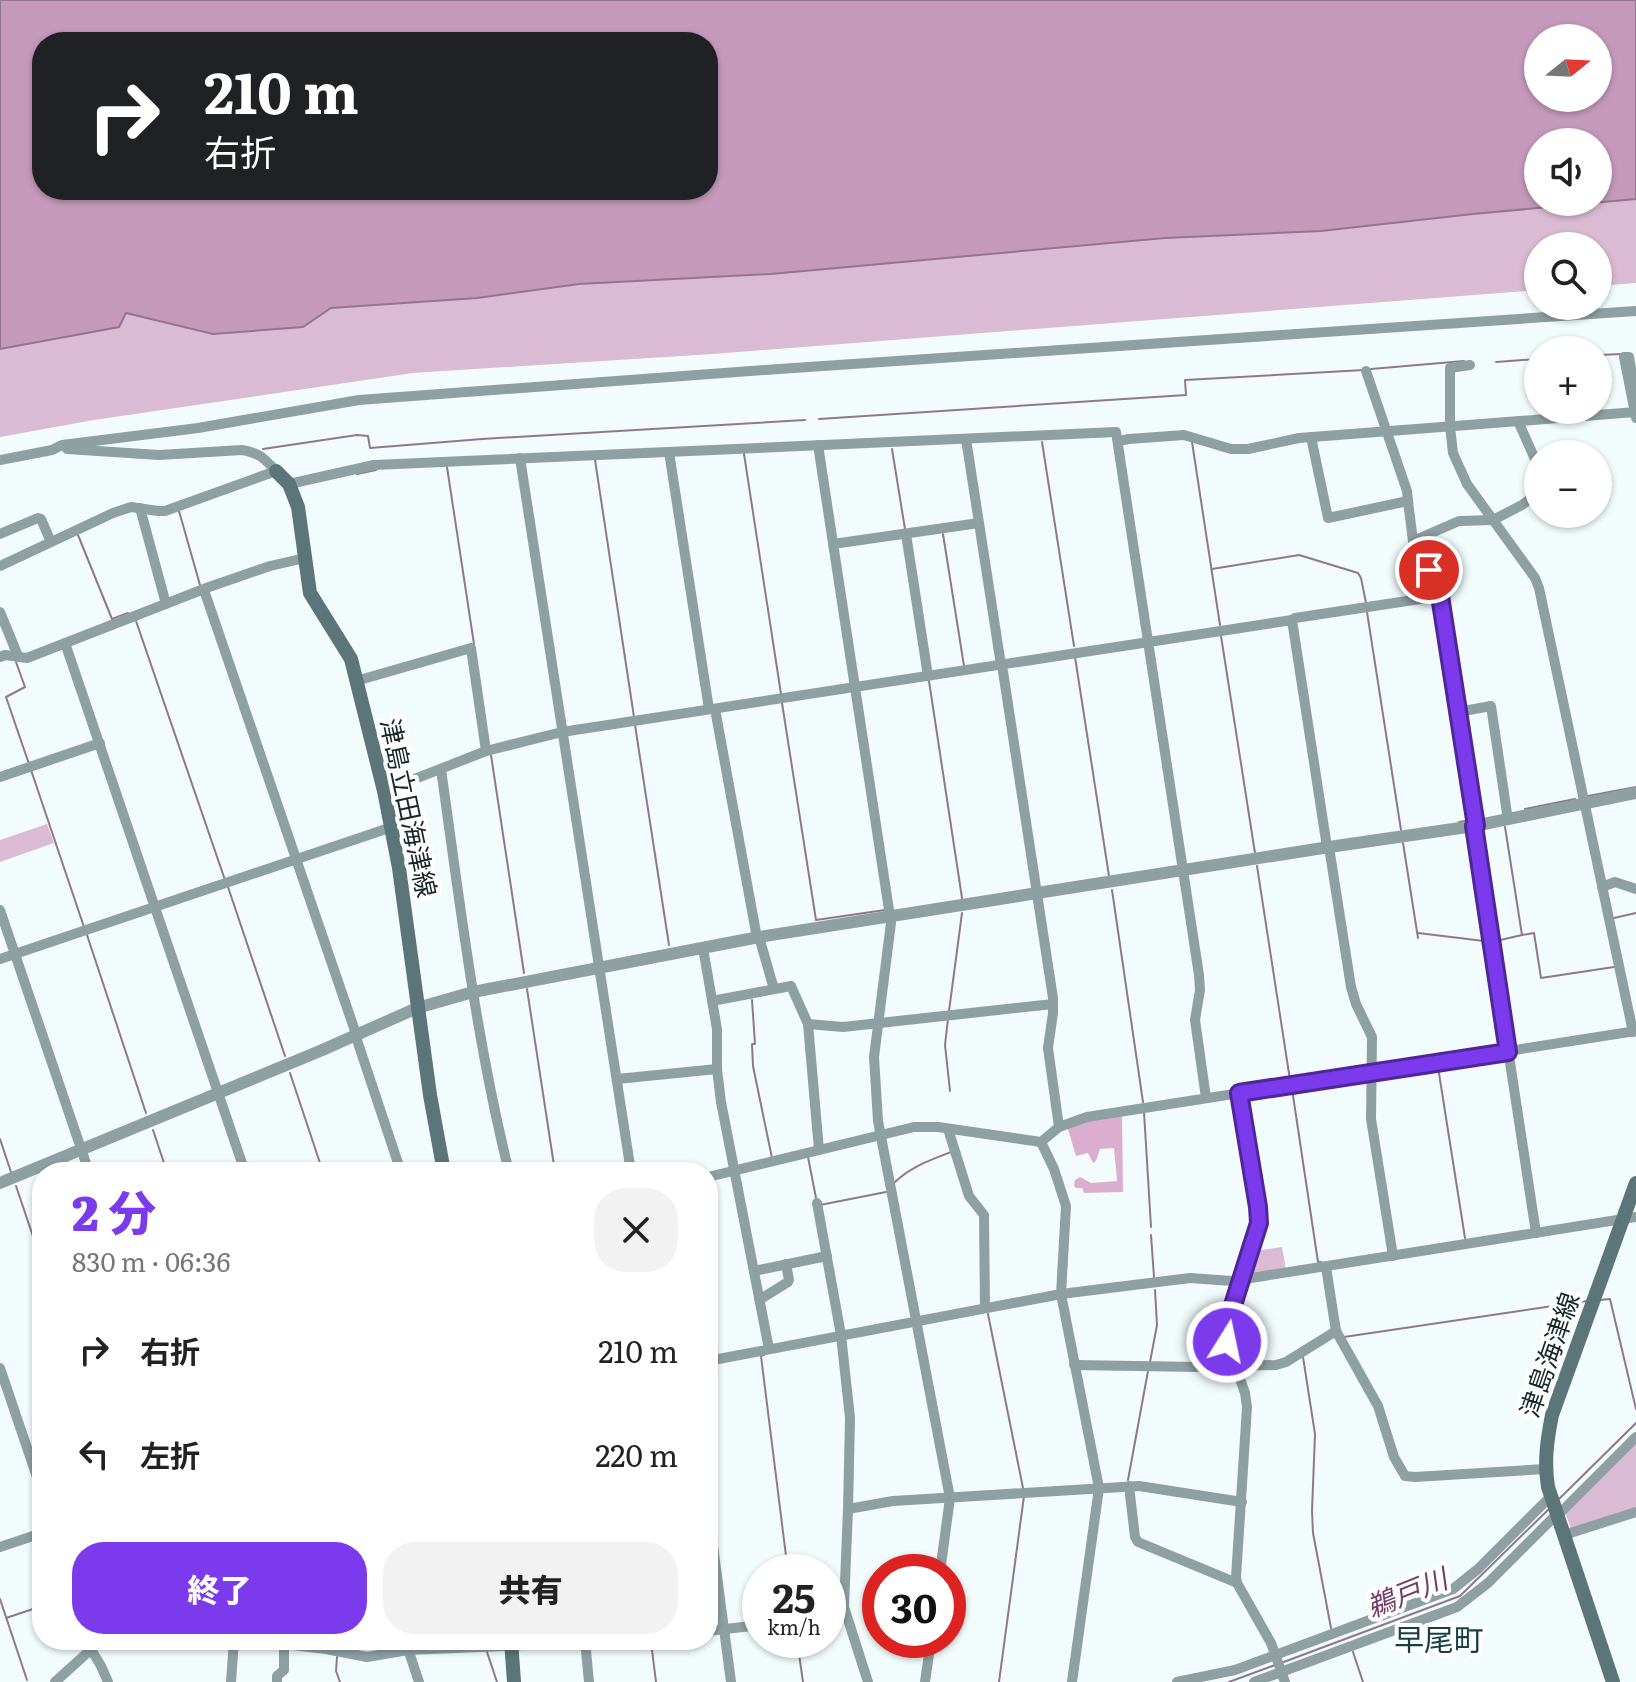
<!DOCTYPE html>
<html lang="ja">
<meta charset="utf-8">
<style>
:root{--surface:#fff;--page:#f2f2f2;--text:#222;--muted:#767676;--accent:#7c3aed}
body{margin:0;font-family:Literata,"Noto Sans JP",serif;background:var(--page);color:var(--text);height:100vh;display:flex;flex-direction:column;font-size:30px;white-space:nowrap}
*{box-sizing:border-box;margin:0}
p{font-size:26px;color:var(--muted)}
.icon{flex:none;width:44px;height:44px;fill:none;stroke:currentColor;stroke-width:2;stroke-linecap:round;stroke-linejoin:round}
.map{position:relative;flex:1;overflow:hidden}
.sheet{position:absolute;left:32px;top:1162px;width:686px;height:488px;display:flex;flex-direction:column;background:var(--surface);border-radius:32px;box-shadow:0 2px 6px #0004}
.sheet>*{flex:none}
.guide{position:absolute;left:32px;top:32px;width:686px;height:168px;border-radius:32px;box-shadow:0 2px 6px #0004;background:#202124;color:#fff;overflow:hidden}
.needle{width:52px;rotate:72deg}
.buttons{position:absolute;left:1524px;top:24px;display:grid;gap:16px}
.buttons a{display:grid;place-items:center;width:88px;height:88px;border-radius:50%;background:var(--surface);box-shadow:0 2px 6px #0004;font-size:40px}
.speed{position:absolute;left:742px;top:1554px;display:flex;gap:16px;font-size:40px;font-weight:700;text-align:center}
.speed>*{display:grid;place-content:center;width:104px;height:104px;border-radius:50%;background:var(--surface);box-shadow:0 2px 6px #0004;line-height:1}
.speed small{font-size:20px;font-weight:400}
.speed .limit{border:12px solid #d22;background:#fff;color:#111}
.pin{position:absolute;display:grid;place-items:center;width:68px;height:68px;color:#fff;margin:-34px;border:4px solid #fff;border-radius:50%;box-shadow:0 2px 8px #0007}
.me{position:absolute;width:88px;margin:-44px;rotate:10deg;stroke-linejoin:round;filter:drop-shadow(0 0 6px #0008)}
.turn{display:flex;align-items:center;gap:28px;height:168px;padding:0 40px;font-size:36px}
.turn .icon{width:104px;height:104px;stroke-width:2.5}
.turn b{display:block;font-size:56px;line-height:68px}
.round{display:grid;place-items:center;flex:none;width:84px;height:84px;border-radius:32px;background:var(--page)}
.head{display:flex;align-items:center;justify-content:space-between;height:136px;padding:0 40px}
h1{font-size:48px;font-weight:800;line-height:60px;color:var(--accent)}
.primary-button{display:flex;gap:16px;margin-top:auto;padding:16px 40px}
.primary-button a{flex:1;height:92px;border-radius:32px;background:var(--accent);color:#fff;font-size:32px;font-weight:800;line-height:92px;text-align:center}
.primary-button a+a{background:var(--page);color:var(--text)}
ul{padding:0;list-style:none}
li{display:flex;align-items:center;gap:24px;height:104px;padding:0 40px}
li div{flex:1}
li b{display:block;font-size:30px}
li em{font-style:normal}
.map>svg:first-child{display:block}
.green{fill:#dbbbd4}
.forest{fill:#dbaed0}
.water{fill:#c599bb;stroke:#90778f;stroke-width:2;fill-rule:evenodd}
.lines{fill:none;stroke-linecap:round;stroke-linejoin:round}
.stream{stroke:#90778f;stroke-width:2}
.minor{stroke:#8ea0a2;stroke-width:10}
.tertiary{stroke:#8ea0a2;stroke-width:12}
.secondary{stroke:#5b7578;stroke-width:14}
.route-casing{stroke:#51269a;stroke-width:20}
.route{stroke:#7c3aed;stroke-width:14}
.labels{text-anchor:middle;stroke-width:8;stroke-linejoin:round;paint-order:stroke}
.street-label{font-size:26px;fill:#162728;stroke:#fff}
.water-label{font-size:28px;font-style:italic;fill:#733b69;stroke:#fff}
.quarter-label{font-size:30px;fill:#163f43;stroke:#fff}
</style>
<div class="map">
<svg width="1636" height="1682" viewBox="0 0 1636 1682">
<rect width="100%" height="100%" fill="#f3fcfd"/>
<g class="green">
<path d="M1636,199V283L1598,286V246H1538V290L713,354L413,373L94,420L0,437V349L55,339L126,313L213,334L303,327L331,308L477,298L579,284L771,274L1165,238L1321,231L1473,214Z"/>
<path d="M47,824L54,843L0,862V840Z"/>
<path d="M1282,1247L1286,1270L1246,1276L1253,1251Z"/>
<path d="M1636,1441V1507L1571,1529L1565,1512Z"/>
</g>
<path class="forest" d="M1122,1114L1123,1192L1084,1193L1082,1188H1076L1074,1186L1075,1180L1080,1177L1091,1183L1117,1181L1114,1148L1100,1149L1096,1161L1093,1163L1088,1153L1076,1156L1067,1126Z"/>
<path class="water" d="M0,0H1636V199L1473,214L1321,231L1165,238L771,274L579,284L477,298L331,308L303,327L213,334L126,313L119,327L0,349ZM1538,38H1598V98H1538ZM42,42H708V190H42ZM1538,142H1598V202H1538Z"/>
<g class="lines">
<g class="stream">
<path d="M1598,355L1623,354"/>
<path d="M1496,362L1538,359"/>
<path d="M1371,369L1464,361"/>
<path d="M819,419L1186,395L1185,380L1364,370"/>
<path d="M1042,442L1074,646"/>
<path d="M1192,442L1220,625"/>
<path d="M263,449L357,435L368,436L370,448L482,439L805,420"/>
<path d="M892,449L905,529"/>
<path d="M744,454L781,694"/>
<path d="M595,460L634,717"/>
<path d="M447,467L474,644"/>
<path d="M357,474L376,470"/>
<path d="M179,511L200,585"/>
<path d="M943,534L964,666"/>
<path d="M78,535L112,619L128,613"/>
<path d="M1212,569L1299,555L1358,573L1361,578L1366,603"/>
<path d="M1367,612L1401,830"/>
<path d="M136,621L225,880"/>
<path d="M1221,636L1255,853"/>
<path d="M1075,657L1109,876"/>
<path d="M16,662L25,687L6,697L29,764"/>
<path d="M929,681L962,898"/>
<path d="M782,703L816,920L885,910"/>
<path d="M635,725L669,945"/>
<path d="M491,755L524,973"/>
<path d="M31,770L84,927"/>
<path d="M1588,796L1636,787"/>
<path d="M1525,809L1575,799"/>
<path d="M1459,822L1470,820"/>
<path d="M1505,827L1522,935L1534,933L1541,978L1614,967"/>
<path d="M1403,843L1418,938"/>
<path d="M1257,866L1290,1080"/>
<path d="M228,887L285,1056"/>
<path d="M1112,890L1143,1102"/>
<path d="M1614,918L1636,913"/>
<path d="M1418,933L1484,941"/>
<path d="M87,935L146,1113"/>
<path d="M1496,941L1522,935"/>
<path d="M527,989L555,1172"/>
<path d="M752,1000L755,1044H752L753,1066L772,1158"/>
<path d="M949,1011L962,913"/>
<path d="M948,1019L945,1045L950,1091"/>
<path d="M1438,1067L1465,1238"/>
<path d="M290,1073L323,1172"/>
<path d="M1292,1089L1318,1262H1321"/>
<path d="M1144,1112L1151,1227"/>
<path d="M153,1130L167,1172"/>
<path d="M0,1139L11,1172"/>
<path d="M808,1157L816,1198"/>
<path d="M894,1183C910,1167 930,1160 951,1152"/>
<path d="M16,1186L42,1263"/>
<path d="M820,1205L886,1192"/>
<path d="M1151,1235L1154,1277"/>
<path d="M1599,1300L1610,1299L1636,1409"/>
<path d="M988,1314L1023,1488"/>
<path d="M1344,1337L1587,1301"/>
<path d="M764,1355L761,1356L788,1572"/>
<path d="M1303,1357L1315,1434L1312,1511L1313,1533L1331,1628"/>
<path d="M1150,1362L1157,1325L1155,1290"/>
<path d="M1128,1480L1148,1371"/>
<path d="M1557,1501L1636,1423"/>
<path d="M0,1599L27,1680"/>
<path d="M6,1618L42,1606"/>
<path d="M797,1640L803,1682"/>
<path d="M651,1642L656,1682"/>
<path d="M337,1645V1640"/>
<path d="M487,1652L497,1682"/>
<path d="M1353,1652L1363,1682"/>
<path d="M337,1657L336,1671L340,1682"/>
<path d="M1281,1663L1460,1596L1550,1508"/>
<path d="M999,1682L1024,1496"/>
<path d="M1229,1682L1275,1665"/>
</g>
<g class="minor">
<path d="M1470,365L1450,368V427L1453,453L1467,484L1535,578L1539,588L1633,1032"/>
<path d="M1366,371L1407,491L1408,501"/>
<path d="M1636,418L1624,357H1629L1636,395"/>
<path d="M1518,421L1538,466"/>
<path d="M1311,437L1328,518L1408,501L1413,541L1440,596L1476,826"/>
<path d="M966,439L1001,665"/>
<path d="M1118,441L1129,439L1184,435L1231,449H1248L1299,438L1636,412"/>
<path d="M818,445L891,923L874,1057L878,1121L950,1498L940,1572"/>
<path d="M669,452L709,709"/>
<path d="M520,458L631,1172"/>
<path d="M0,460L52,450L62,445L198,428L359,400L779,369L1636,311"/>
<path d="M289,484L374,465L1116,432L1199,975L1200,990L1195,1020L1206,1098"/>
<path d="M140,508L166,604"/>
<path d="M0,534L38,518L41,519L51,542"/>
<path d="M906,534L928,676"/>
<path d="M1413,541L1459,521L1493,520L1522,505L1538,493"/>
<path d="M833,544L979,523"/>
<path d="M0,566L113,513L131,507L158,511H165L276,471C265,459 260,453 242,450L159,455L67,449"/>
<path d="M204,590L356,1034"/>
<path d="M0,612L18,656"/>
<path d="M1292,620L1295,618L1440,596"/>
<path d="M65,643L245,1172"/>
<path d="M0,657L5,655L27,658L209,587L270,566L305,558"/>
<path d="M1002,665L1053,998V1013L1048,1048L1059,1127"/>
<path d="M356,681L471,648L486,751"/>
<path d="M715,709L757,938"/>
<path d="M1458,712L1491,706L1508,820"/>
<path d="M441,769C460,904 476,1040 509,1172"/>
<path d="M0,777L100,743"/>
<path d="M384,791L486,751L562,732L1292,620L1327,847"/>
<path d="M1474,826L1536,1233"/>
<path d="M1329,847L1351,987L1356,1004L1372,1037L1371,1119L1393,1256"/>
<path d="M1602,887L1615,882L1636,889"/>
<path d="M0,910L89,1172"/>
<path d="M759,937L774,989"/>
<path d="M703,948L717,1029V1069L721,1102L769,1349"/>
<path d="M0,959L392,827"/>
<path d="M712,1001L791,986L808,1024L843,1027L1053,1004"/>
<path d="M808,1024L819,1150"/>
<path d="M355,1034L401,1172"/>
<path d="M617,1079L717,1069"/>
<path d="M1239,1093L1259,1216V1223L1227,1324V1342L1245,1393L1247,1407L1236,1577L1237,1583L1271,1643L1285,1682"/>
<path d="M948,1129L969,1196L984,1215L985,1308"/>
<path d="M1041,1142L1054,1169L1066,1206L1061,1294L1099,1488L1072,1682"/>
<path d="M708,1177L914,1127H938L1041,1142L1059,1127L1087,1117L1636,1031"/>
<path d="M817,1203L841,1335L850,1418L848,1509L844,1607L868,1682"/>
<path d="M1326,1267L1336,1331L1378,1406L1394,1457L1405,1476L1415,1477L1545,1469"/>
<path d="M754,1271L827,1256"/>
<path d="M759,1298L764,1297L788,1282L789,1280L786,1264"/>
<path d="M708,1361L1061,1294L1190,1278L1232,1281L1636,1217"/>
<path d="M1074,1365L1198,1367L1276,1365L1286,1362L1336,1331"/>
<path d="M0,1368L42,1492"/>
<path d="M1129,1486L1135,1537L1138,1542L1237,1583"/>
<path d="M708,1508L731,1682"/>
<path d="M848,1509L893,1501L1139,1486L1242,1502"/>
<path d="M1558,1515L1636,1437"/>
<path d="M1564,1535L1636,1512"/>
<path d="M0,1547L42,1533"/>
<path d="M828,1617L846,1615"/>
<path d="M708,1631L760,1625"/>
<path d="M277,1640L284,1644L326,1649L367,1657L408,1650L641,1640"/>
<path d="M405,1640L419,1682"/>
<path d="M585,1640L589,1682"/>
<path d="M92,1651L101,1666L108,1682"/>
<path d="M55,1682L97,1644L105,1640"/>
<path d="M231,1682L234,1640"/>
<path d="M277,1682V1676L284,1670V1644"/>
<path d="M925,1682L931,1640"/>
<path d="M1177,1682L1235,1670L1453,1589L1478,1569L1551,1496"/>
<path d="M1254,1682L1457,1607L1488,1583L1557,1514"/>
</g>
<path class="tertiary" d="M0,1183L320,1051L417,1008L473,992L759,937L1329,847L1474,826L1636,793"/>
<g class="secondary">
<path d="M276,471L289,484L298,507L310,593L351,659L384,791L399,868L430,1095L444,1172"/>
<path d="M511,1640L514,1682"/>
<path d="M1613,1682L1548,1487C1544,1462 1547,1440 1552,1415L1636,1183"/>
</g>
</g>
<g class="lines">
<g class="route-casing">
<path id="route" d="M1227,1342V1324L1259,1223L1258,1207L1239,1093L1508,1052L1474,826H1476L1440,596L1429,570"/>
</g>
<use href="#route" class="route"/>
</g>
<g class="labels">
<g class="street-label">
<text transform="translate(408 808) rotate(78)" y="9">津島立田海津線</text>
<text transform="translate(1550 1355) rotate(-71)" y="9">津島海津線</text>
</g>
<g class="water-label">
<text transform="translate(1407 1593) rotate(-22)" y="10">鵜戸川</text>
</g>
<g class="quarter-label">
<text x="1439" y="1651">早尾町</text>
</g>
</g>
</svg>
<div class="buttons">
<a><svg class="needle" viewBox="-14 -14 28 28"><path d="M0-13l5 13h-10z" fill="#e53935"/><path d="M0 13l5-13h-10z" fill="#767676"/></svg></a>
<a><svg class="icon" aria-label="sound" viewBox="0 0 24 24"><path d="M4 9h4l5-4v14l-5-4H4zM17 9q2 3 0 6"/></svg></a>
<a><svg class="icon" aria-label="search" viewBox="0 0 24 24"><circle cx="10" cy="10" r="6"/><path d="M15 15l6 6"/></svg></a>
<a>+</a>
<a>−</a>
</div>
<div class="speed"><div>25<small>km/h</small></div><div class="limit">30</div></div>
<div class="pin" style="left:1429px;top:570px;background:#d93025"><svg class="icon" aria-label="arrive" viewBox="0 0 24 24"><path d="M6 21V4h12l-3 4 3 4H6"/></svg></div>
<svg class="me" style="left:1227px;top:1342px" viewBox="-20 -20 40 40"><circle r="17" fill="#7c3aed" stroke="#fff" stroke-width="3"/><path d="M0-11L8 9 0 5-8 9z" fill="#fff"/></svg>
<div class="guide">
<div class="turn"><svg class="icon" aria-label="right" viewBox="0 0 24 24"><path d="M7 20v-9h11M14 6l5 5-5 5"/></svg><div><b>210 m</b>右折</div></div>
</div>
<section class="sheet">
<div class="head"><div><h1>2 分</h1><p>830 m · 06:36</p></div><a class="round"><svg class="icon" aria-label="close" viewBox="0 0 24 24"><path d="M6 6l12 12M18 6L6 18"/></svg></a></div>
<ul>
<li><svg class="icon" aria-label="right" viewBox="0 0 24 24"><path d="M7 20v-9h11M14 6l5 5-5 5"/></svg><div><b>右折</b></div><em>210 m</em></li>
<li><svg class="icon" aria-label="left" viewBox="0 0 24 24"><path d="M17 20v-9H6M10 6l-5 5 5 5"/></svg><div><b>左折</b></div><em>220 m</em></li>
</ul>
<div class="primary-button"><a>終了</a><a>共有</a></div>
</section>
</div>
